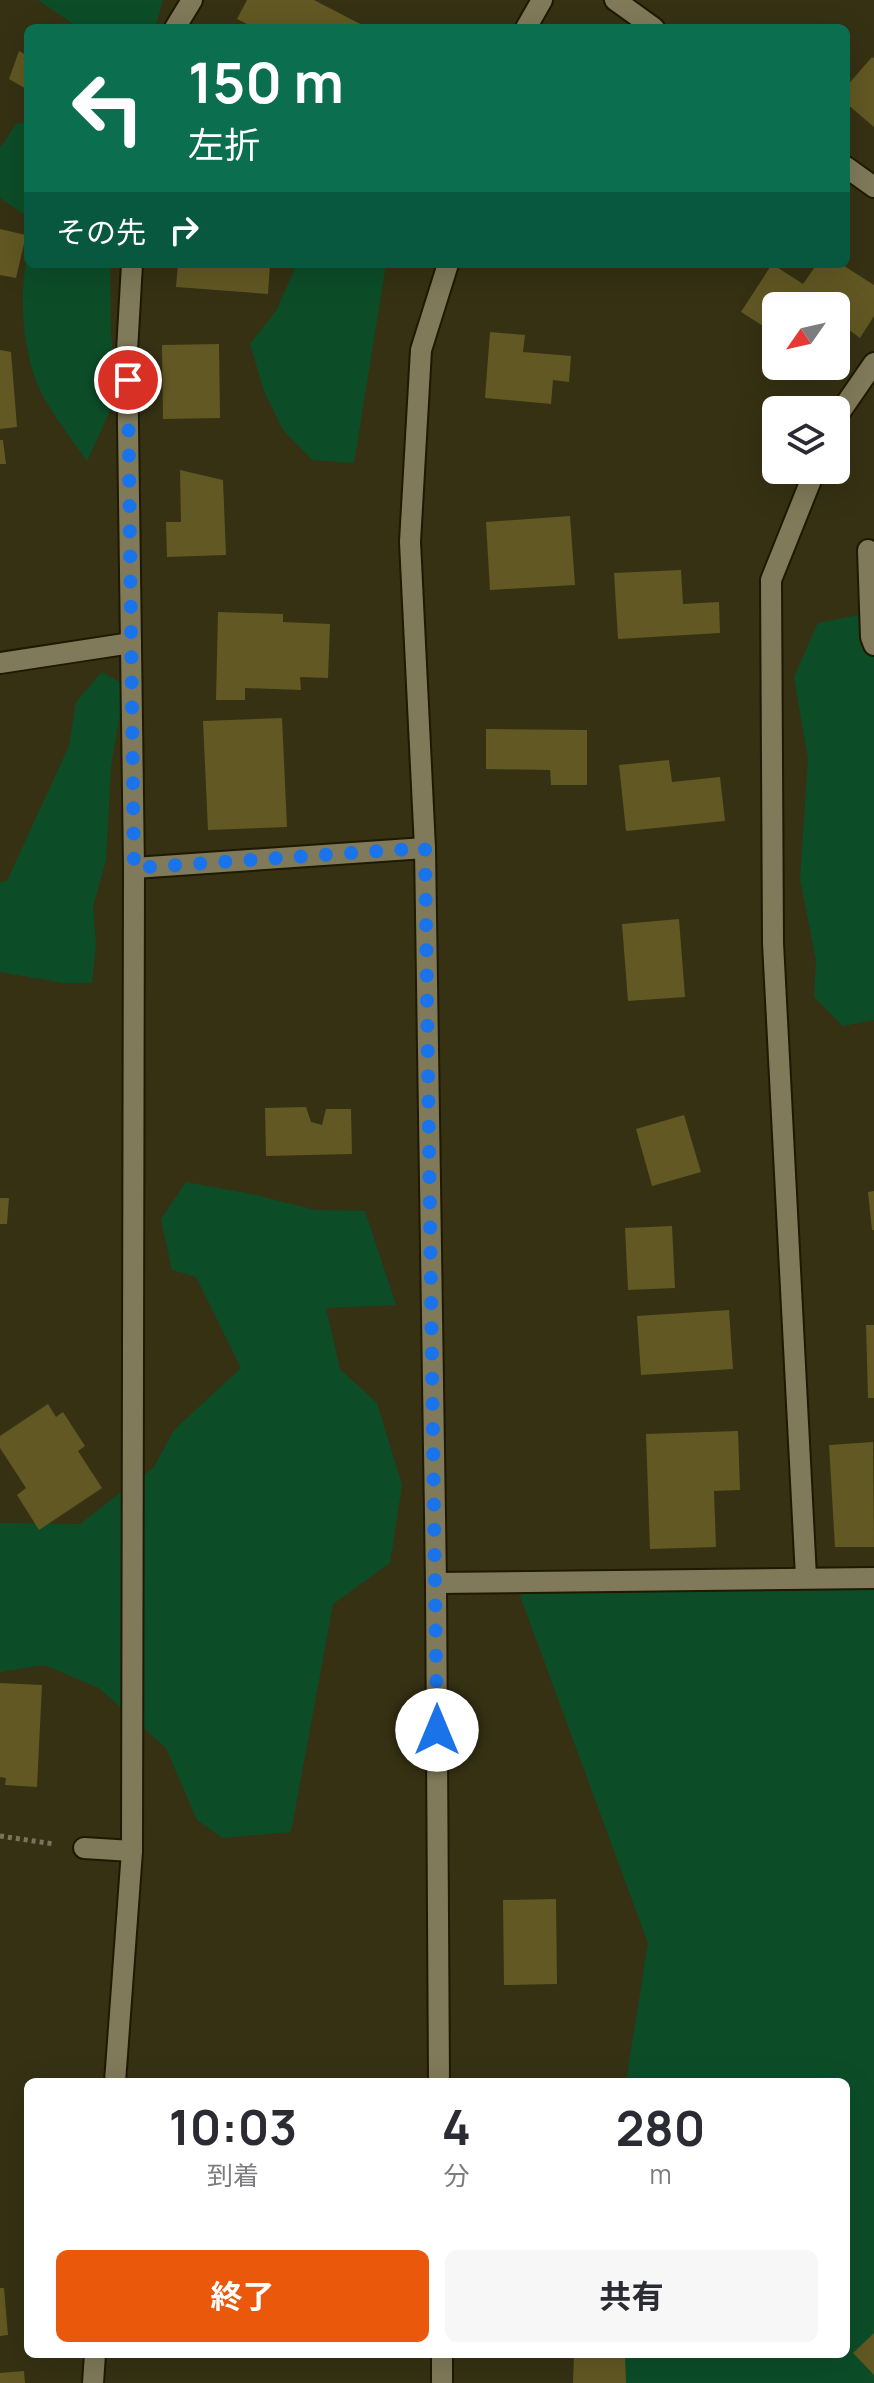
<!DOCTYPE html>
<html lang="ja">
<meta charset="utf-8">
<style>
:root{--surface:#fff;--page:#f7f7f7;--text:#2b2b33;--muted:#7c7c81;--accent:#ea580c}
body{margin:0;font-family:Manrope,"Noto Sans JP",sans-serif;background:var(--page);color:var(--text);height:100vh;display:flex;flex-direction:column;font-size:30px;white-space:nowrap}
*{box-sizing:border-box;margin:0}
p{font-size:26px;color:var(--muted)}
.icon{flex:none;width:44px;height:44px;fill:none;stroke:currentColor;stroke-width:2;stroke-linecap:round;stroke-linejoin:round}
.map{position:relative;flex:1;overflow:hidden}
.sheet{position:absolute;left:24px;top:2078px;width:826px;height:280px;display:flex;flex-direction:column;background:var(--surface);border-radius:12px;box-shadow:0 8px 32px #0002}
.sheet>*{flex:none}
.guide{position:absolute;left:24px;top:24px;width:826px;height:244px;border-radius:12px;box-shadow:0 8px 32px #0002;background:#0b6e4f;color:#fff;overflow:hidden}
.needle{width:52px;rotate:236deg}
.controls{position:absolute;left:762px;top:292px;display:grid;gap:16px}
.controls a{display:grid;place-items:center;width:88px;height:88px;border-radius:12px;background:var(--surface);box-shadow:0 8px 32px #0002;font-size:40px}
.pin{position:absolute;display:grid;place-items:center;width:68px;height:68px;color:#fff;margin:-34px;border:4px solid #fff;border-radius:50%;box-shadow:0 2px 8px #0007}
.me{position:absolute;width:88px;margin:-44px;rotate:0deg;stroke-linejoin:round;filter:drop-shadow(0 0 6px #0008)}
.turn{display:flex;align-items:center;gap:28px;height:168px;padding:0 32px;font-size:36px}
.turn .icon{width:104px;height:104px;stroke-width:2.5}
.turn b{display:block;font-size:56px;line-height:68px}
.then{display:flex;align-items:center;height:76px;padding:0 32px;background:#0003;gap:16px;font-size:30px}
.eta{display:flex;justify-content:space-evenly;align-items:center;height:136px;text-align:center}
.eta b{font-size:48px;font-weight:700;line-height:56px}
.action{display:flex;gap:16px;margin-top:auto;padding:16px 32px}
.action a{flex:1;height:92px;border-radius:12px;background:var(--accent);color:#fff;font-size:32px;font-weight:700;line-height:92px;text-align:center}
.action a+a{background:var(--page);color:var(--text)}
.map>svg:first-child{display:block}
.green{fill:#0c4d28}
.building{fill:#615823}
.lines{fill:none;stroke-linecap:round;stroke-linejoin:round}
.minor-casing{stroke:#1e1900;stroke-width:24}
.path{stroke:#79755d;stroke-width:5;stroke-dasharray:4 4;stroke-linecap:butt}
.minor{stroke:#807a5a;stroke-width:20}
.route{stroke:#1a73e8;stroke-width:14;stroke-dasharray:0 25.2}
</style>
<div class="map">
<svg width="874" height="2383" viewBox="0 0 874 2383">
<rect width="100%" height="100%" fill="#363113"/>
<g class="green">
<path d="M38,0H163L155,28H79Z"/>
<path d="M17,123L28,124V217L0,198V148Z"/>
<path d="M28,257V264H110L111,332L117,396L87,461C72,439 53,416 41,392C24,358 17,294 28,257Z"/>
<path d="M297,264H386L354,463L312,460L283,430L264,391L250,344L276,311Z"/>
<path d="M874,612V1020L843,1026L814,997L816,960L800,879L808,759L794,677L818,623Z"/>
<path d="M102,672L125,685L111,766L106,860L93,907L96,943L92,983H63L0,972V882L7,881L69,746L76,702Z"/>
<path d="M186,1182L251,1194L315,1210L365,1211L396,1305L326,1308L340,1369L377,1403L402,1485L390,1563L333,1604L291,1832L223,1838L197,1820L166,1748L99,1688L44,1665L0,1672V1523L80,1524L154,1467L174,1430L241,1368L196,1277L172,1270L161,1219Z"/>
<path d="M874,1567V2383H577L582,2354H846V2082H626L648,1943L515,1582Z"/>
</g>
<g class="building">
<path d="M247,0H314L368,28H255L237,19Z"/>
<path d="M19,51L28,56V90L9,79Z"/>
<path d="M872,57L874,58V127L846,103V87Z"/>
<path d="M0,229L26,235L16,278L0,275Z"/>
<path d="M178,264H270L268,294L176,287Z"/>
<path d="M772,264L803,284L817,264H841L874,285V316L860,338L845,327L836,341V306H776V334L741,312Z"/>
<path d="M490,332L525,335L523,352L571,356L569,382L553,380L551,404L485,398Z"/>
<path d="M219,344L220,418L163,419L162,345Z"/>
<path d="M0,350L11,352L17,427L0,429Z"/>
<path d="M0,440H3L6,464H0Z"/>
<path d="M180,470L223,480L226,555L167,557L166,522H181Z"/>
<path d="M570,516L575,585L490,590L486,522Z"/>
<path d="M681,570L683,604L719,602L720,633L618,639L614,573Z"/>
<path d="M218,612L283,614V622L330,624L328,678L300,677L301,690L245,688V700H216Z"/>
<path d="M282,718L287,827L208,830L203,721Z"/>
<path d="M486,729L587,730V785H551L550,770L486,769Z"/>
<path d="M669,760L672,782L720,777L725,821L626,831L619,765Z"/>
<path d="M679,919L685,997L628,1001L622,924Z"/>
<path d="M306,1107L311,1122L322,1125L326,1109H351L352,1154L266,1156L265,1108Z"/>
<path d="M684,1115L701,1172L652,1186L636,1129Z"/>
<path d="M874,1191V1230H872L868,1192Z"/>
<path d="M0,1198H9L7,1224H0Z"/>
<path d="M672,1226L675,1288L628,1290L625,1228Z"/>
<path d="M729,1310L733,1369L641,1375L637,1316Z"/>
<path d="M866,1325H874V1398H868Z"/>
<path d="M48,1404L56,1417L63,1412L85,1446L78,1451L102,1488L39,1530L17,1495L26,1488L0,1448V1436Z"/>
<path d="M738,1431L740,1490L714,1491L716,1547L650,1549L646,1434Z"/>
<path d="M873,1442L874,1547H835L829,1445Z"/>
<path d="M0,1683L42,1685L37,1787L5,1785L6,1778L0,1777Z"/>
<path d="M556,1899L557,1984L504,1985L503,1900Z"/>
<path d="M0,2288H4L8,2335L0,2336Z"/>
<path d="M874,2333V2375L853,2353Z"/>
<path d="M574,2354H625L626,2383H573Z"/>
<path d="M24,2371L25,2383H0V2373Z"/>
</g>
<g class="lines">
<g class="minor-casing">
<g id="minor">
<path d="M615,0L654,28"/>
<path d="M175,28L192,0"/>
<path d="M526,28L542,0"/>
<path d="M846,167L874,187"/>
<path d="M836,418L874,363"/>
<path d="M868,550L871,637L874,645"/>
<path d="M0,663L131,643"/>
<path d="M134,868L425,848"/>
<path d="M806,1577L773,943L771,580L815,470"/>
<path d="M436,1583L874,1578"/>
<path d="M84,1848L132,1851"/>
<path d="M115,2082L132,1851L134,868L127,351L132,264"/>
<path d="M439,2082L436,1583L425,848L410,542L421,350L448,264"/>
<path d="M442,2354V2383"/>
<path d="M93,2383L95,2354"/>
</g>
</g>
<path class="path" d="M0,1836L54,1844"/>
<use href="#minor" class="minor"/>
</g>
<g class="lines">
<path class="route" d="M128,380L134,868L425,848L437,1730"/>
</g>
</svg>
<div class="controls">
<a><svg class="needle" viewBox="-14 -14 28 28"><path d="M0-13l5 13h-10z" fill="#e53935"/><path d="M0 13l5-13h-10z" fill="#7c7c81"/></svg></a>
<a><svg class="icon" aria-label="layers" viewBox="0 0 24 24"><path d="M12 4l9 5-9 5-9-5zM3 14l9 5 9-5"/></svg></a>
</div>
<div class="pin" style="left:128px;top:380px;background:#d93025"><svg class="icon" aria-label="arrive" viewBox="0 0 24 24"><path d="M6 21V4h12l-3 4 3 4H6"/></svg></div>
<svg class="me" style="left:437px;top:1730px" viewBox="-20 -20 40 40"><circle r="19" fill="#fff"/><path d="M0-13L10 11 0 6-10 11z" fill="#1a73e8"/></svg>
<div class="guide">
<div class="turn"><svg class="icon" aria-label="left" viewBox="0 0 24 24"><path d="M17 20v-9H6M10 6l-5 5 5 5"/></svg><div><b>150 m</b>左折</div></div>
<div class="then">その先<svg class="icon" aria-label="right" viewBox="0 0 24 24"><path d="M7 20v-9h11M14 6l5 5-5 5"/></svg></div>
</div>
<section class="sheet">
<div class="eta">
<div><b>10:03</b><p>到着</p></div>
<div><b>4</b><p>分</p></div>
<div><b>280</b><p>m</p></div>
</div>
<div class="action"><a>終了</a><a>共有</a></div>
</section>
</div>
